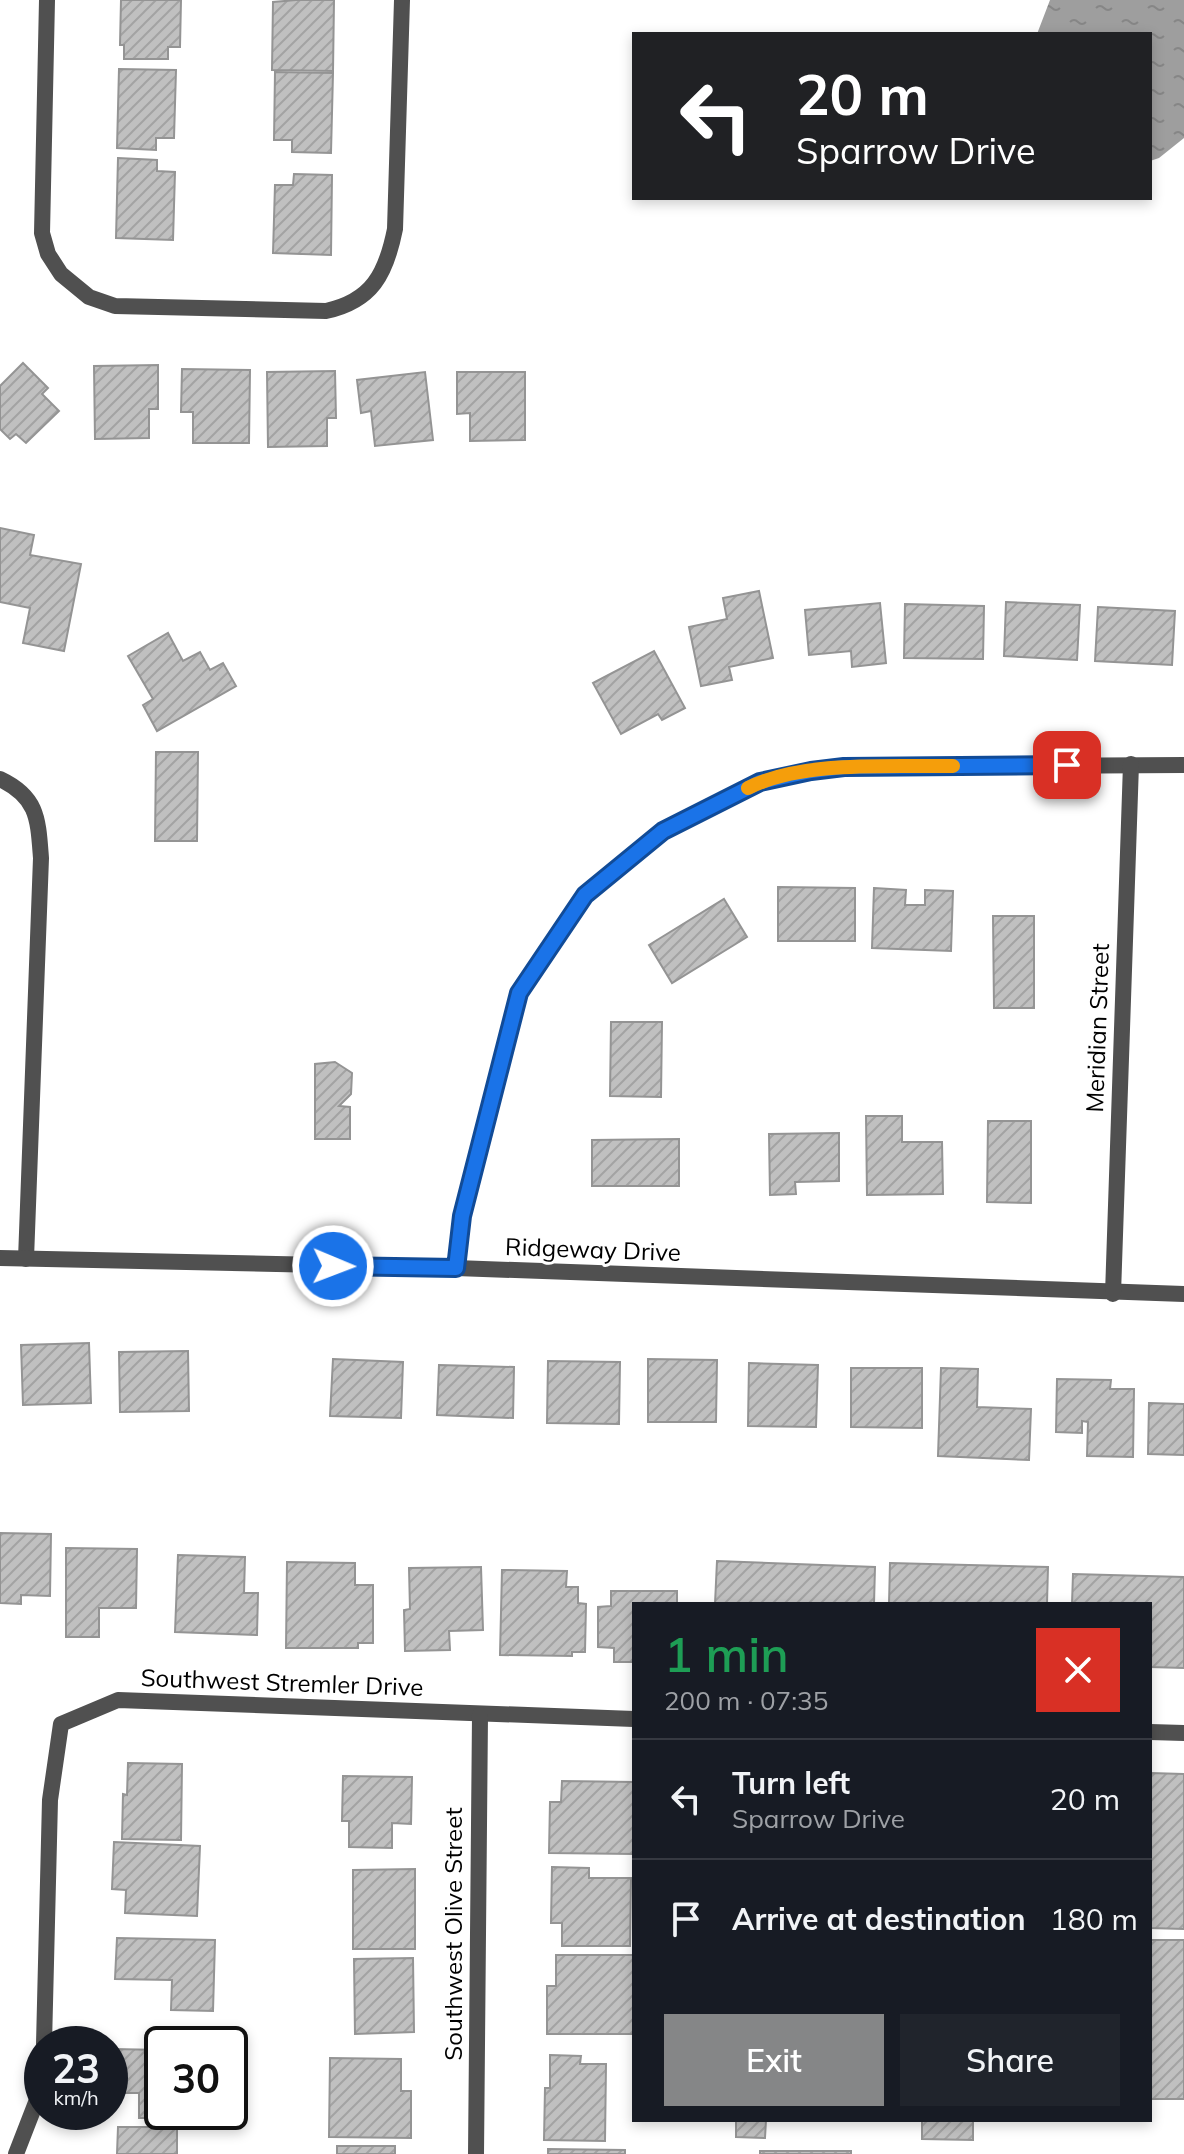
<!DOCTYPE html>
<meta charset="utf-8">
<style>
:root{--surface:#171b24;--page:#20242c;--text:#f1f3f6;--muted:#9ea1a6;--line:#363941;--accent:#858687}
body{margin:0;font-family:Mulish,sans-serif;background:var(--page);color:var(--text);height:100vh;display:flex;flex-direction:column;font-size:30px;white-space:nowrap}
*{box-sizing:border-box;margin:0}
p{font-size:26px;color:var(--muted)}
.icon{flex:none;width:44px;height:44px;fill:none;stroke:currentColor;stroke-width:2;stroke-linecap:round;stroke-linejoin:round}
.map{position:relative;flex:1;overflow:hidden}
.panel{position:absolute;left:632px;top:1602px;width:520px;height:520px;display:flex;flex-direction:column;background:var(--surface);border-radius:0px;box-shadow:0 4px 12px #0003}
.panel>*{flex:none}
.banner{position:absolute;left:632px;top:32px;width:520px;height:168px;border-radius:0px;box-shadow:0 4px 12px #0003;background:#202124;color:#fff;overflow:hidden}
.speed{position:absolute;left:24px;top:2026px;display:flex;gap:16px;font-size:40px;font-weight:700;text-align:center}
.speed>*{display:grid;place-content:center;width:104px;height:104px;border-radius:50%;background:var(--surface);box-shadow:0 4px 12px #0003;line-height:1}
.speed small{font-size:20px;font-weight:400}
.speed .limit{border:4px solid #111;border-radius:12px;background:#fff;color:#111}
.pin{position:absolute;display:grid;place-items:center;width:68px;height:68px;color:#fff;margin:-34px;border-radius:16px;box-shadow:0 4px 12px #0006}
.me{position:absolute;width:88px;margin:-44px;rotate:91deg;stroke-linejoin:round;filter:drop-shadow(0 0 6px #0008)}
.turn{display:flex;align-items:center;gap:28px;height:168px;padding:0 32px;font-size:36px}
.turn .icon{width:104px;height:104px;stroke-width:2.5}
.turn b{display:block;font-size:56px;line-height:68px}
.round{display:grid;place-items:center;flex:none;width:84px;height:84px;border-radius:0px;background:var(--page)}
.head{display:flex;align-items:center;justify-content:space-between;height:136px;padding:0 32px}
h1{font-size:48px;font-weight:600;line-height:60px;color:#1e9e55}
.primary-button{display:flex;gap:16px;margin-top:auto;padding:16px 32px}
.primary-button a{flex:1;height:92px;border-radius:0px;background:var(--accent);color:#fff;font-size:32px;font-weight:600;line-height:92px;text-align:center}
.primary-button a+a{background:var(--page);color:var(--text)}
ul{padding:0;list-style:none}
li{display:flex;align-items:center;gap:24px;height:120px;padding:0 32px;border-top:2px solid var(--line)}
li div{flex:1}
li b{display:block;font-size:30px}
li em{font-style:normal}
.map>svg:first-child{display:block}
.water{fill:url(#water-ripples)}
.building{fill:url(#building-hatch);stroke:#949494;stroke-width:2}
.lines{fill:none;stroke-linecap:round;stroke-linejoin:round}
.street{stroke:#505050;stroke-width:16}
.route-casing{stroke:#114b97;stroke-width:20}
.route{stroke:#1a73e8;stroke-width:14}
.slow{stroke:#f59e0b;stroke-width:14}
.labels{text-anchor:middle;stroke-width:6;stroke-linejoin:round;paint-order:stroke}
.street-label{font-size:24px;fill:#000;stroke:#fff}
</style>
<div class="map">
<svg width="1184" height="2154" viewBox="0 0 1184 2154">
<defs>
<pattern id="water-ripples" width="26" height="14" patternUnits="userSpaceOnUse" patternTransform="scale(2)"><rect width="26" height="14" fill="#9e9e9e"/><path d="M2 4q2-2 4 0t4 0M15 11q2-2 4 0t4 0" fill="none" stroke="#868686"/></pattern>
<pattern id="building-hatch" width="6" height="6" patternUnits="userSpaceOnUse" patternTransform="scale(2)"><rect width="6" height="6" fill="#c0c0c0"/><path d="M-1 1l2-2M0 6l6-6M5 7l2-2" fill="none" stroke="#a3a3a3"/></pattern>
</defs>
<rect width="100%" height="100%" fill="#fff"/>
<path class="water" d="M1050,0H1184V138L1159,158L1150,161V34H1037Z"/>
<g class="building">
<path d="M121,0H181L180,47H168V59H124V45H120Z"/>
<path d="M296,0H334L333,71L272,70L273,2Z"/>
<path d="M119,69L176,70L174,138H156V150L117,148Z"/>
<path d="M275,72L333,73L331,153L292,152V140H274Z"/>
<path d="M118,158L157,160V171L175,172L173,240L116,238Z"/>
<path d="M294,174L332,175L331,255L273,253L275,185H293Z"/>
<path d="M23,363L48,388L42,394L59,411L26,443L16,434L10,439L0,429V386Z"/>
<path d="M158,365V409H149V438L95,439L94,366Z"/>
<path d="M182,369L250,370L249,443H193V412H181Z"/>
<path d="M335,371L336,418H327V446L268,447L267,372Z"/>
<path d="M425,372L433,440L375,446L371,411L361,413L357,380Z"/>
<path d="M457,372H525V440L470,441V413L457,414Z"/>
<path d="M0,528L34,535L30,555L81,564L64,651L23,643L30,608L0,602Z"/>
<path d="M759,591L773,658L729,667L732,680L701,686L689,627L727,619L723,598Z"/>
<path d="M1006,602L1080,605L1077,660L1004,656Z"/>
<path d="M880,603L886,663L852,667L851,651L809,655L805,610Z"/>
<path d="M905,604L984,606L983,659L904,658Z"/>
<path d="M1098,607L1175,611L1172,665L1095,661Z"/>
<path d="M168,633L183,661L200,652L210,670L223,663L236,686L157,731L143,705L153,699L128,656Z"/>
<path d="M654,651L685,708L662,720L658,714L621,734L593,683Z"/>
<path d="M156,752H198L197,841H155Z"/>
<path d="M778,887L855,888V941H778Z"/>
<path d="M874,888L906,890L905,905H925V890L953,891L951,951L872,948Z"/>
<path d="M724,899L747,937L672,983L649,945Z"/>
<path d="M993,916H1034V1008H994Z"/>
<path d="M611,1022H662L661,1097L610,1096Z"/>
<path d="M335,1062L352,1073L351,1094L339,1106L350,1107V1139H315V1064Z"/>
<path d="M866,1116H902V1142H942L943,1194L867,1195Z"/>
<path d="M988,1121H1031V1203L987,1202Z"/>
<path d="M839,1133V1181L795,1182L796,1194L770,1195L769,1134Z"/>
<path d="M679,1139V1186H592V1140Z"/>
<path d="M89,1343L91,1403L23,1405L21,1345Z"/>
<path d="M188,1351L189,1411L120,1412L119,1352Z"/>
<path d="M333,1359L403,1362L401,1418L330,1416Z"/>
<path d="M648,1359L717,1360L716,1422H648Z"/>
<path d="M548,1361L620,1362L619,1424L547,1423Z"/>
<path d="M749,1363L818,1365L816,1427L748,1426Z"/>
<path d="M439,1365L514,1367L513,1418L437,1415Z"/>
<path d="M851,1368H922V1428L851,1427Z"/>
<path d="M941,1368L978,1369L977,1407L1031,1409L1029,1460L938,1456Z"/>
<path d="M1057,1379L1111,1380L1110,1389H1134L1133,1457L1087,1456L1088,1422L1082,1421V1433L1056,1432Z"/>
<path d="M1149,1403L1184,1404V1455L1148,1454Z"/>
<path d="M0,1533L51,1534L50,1596L21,1595V1604L0,1603Z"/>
<path d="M66,1548L137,1549L136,1608H99V1637H66Z"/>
<path d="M178,1555L245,1557L244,1593H258L257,1635L175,1632Z"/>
<path d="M717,1561L875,1567L874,1604H715Z"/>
<path d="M287,1562L355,1563V1585H373V1643H358V1648H286Z"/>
<path d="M890,1563L1048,1567L1047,1604H889Z"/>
<path d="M481,1567L483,1630L449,1631L450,1650L405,1651L404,1610L410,1609L409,1568Z"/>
<path d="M502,1570L567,1571L566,1587H578V1603L586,1604L585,1652H572V1656L500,1655Z"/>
<path d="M1073,1574L1184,1577V1668L1150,1667V1604H1072Z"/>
<path d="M611,1591H677V1604H634V1662H614V1648L598,1647V1607L611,1606Z"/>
<path d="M128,1763L182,1764L181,1840L122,1839L123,1794L127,1795Z"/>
<path d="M1150,1773L1184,1774V1929L1150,1928Z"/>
<path d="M343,1776L412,1777L411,1824L392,1823V1848L349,1847V1821H342Z"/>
<path d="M562,1781L634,1782V1854L549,1853L550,1802H561Z"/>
<path d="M114,1842L200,1846L197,1916L125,1913L126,1890L112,1889Z"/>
<path d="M552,1867L589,1868V1878H631L630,1946H562V1923H551Z"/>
<path d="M415,1869V1949H353V1870Z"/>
<path d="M117,1938L215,1940L213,2011L171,2010L172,1980L115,1979Z"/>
<rect x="1150" y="1940" width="34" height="159"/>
<path d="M556,1955H634V2034H547V1986H556Z"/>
<path d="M413,1958L414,2032L355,2034L354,1959Z"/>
<path d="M113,2049L162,2050V2112H184V2118H139V2093H113Z"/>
<path d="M550,2055L581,2056L580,2064H606L605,2141L544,2140L545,2088H550Z"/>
<path d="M330,2058L401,2059V2091H411V2138L329,2137Z"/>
<path d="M736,2120H766L765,2138L736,2137Z"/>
<path d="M922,2120H973V2140L922,2139Z"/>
<path d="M118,2127H177V2154H117Z"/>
<rect x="337" y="2146" width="58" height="8"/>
<path d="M548,2149L625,2150V2154H548Z"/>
<rect x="760" y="2151" width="91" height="3"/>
</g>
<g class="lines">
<g class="street">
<path d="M47,0L42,233L48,254L61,274L89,297L115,306L326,311C372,301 386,274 395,229L402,0"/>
<path d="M0,779C38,797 38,819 41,858L26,1259"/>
<path d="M0,1258L456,1268L1184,1294"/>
<path d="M456,1268L462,1216L519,993L585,895L663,831L760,782L811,771L844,767L1184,765"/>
<path d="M1113,1294L1131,764"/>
<path d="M1150,1732L1184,1733"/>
<path d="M44,2044L50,1800L61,1724L118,1700L634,1719"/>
<path d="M16,2154L42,2087"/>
<path d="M476,2154L480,1715"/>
</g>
</g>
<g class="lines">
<g class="route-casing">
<path id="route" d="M333,1266L456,1268L462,1216L519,993L585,895L663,831L760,782L811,771L844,767L1067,765"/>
</g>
<use href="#route" class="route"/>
<path class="slow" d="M748,788C803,760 892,767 953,766"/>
</g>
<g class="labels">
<g class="street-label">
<text transform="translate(1098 1028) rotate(-88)" y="8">Meridian Street</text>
<text transform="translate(593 1250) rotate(2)" y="8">Ridgeway Drive</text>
<text transform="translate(282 1683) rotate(2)" y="8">Southwest Stremler Drive</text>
<text transform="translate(454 1934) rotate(-90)" y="8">Southwest Olive Street</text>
</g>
</g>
</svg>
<div class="speed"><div>23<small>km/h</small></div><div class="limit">30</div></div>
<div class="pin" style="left:1067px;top:765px;background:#d93025"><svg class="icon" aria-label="arrive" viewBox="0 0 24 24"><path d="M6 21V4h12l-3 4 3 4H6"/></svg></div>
<svg class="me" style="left:333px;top:1266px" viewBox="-20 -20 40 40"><circle r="17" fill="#1a73e8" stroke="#fff" stroke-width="3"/><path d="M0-11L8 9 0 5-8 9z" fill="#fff"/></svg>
<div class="banner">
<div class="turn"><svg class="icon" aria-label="left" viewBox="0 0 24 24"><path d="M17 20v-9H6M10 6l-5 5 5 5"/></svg><div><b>20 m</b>Sparrow Drive</div></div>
</div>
<section class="panel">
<div class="head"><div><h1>1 min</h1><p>200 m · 07:35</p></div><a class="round" style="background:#d93025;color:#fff"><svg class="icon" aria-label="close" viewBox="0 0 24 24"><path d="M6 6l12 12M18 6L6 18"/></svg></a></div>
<ul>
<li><svg class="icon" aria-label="left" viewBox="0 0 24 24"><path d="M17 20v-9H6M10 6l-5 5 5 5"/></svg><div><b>Turn left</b><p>Sparrow Drive</p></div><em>20 m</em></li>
<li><svg class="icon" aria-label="arrive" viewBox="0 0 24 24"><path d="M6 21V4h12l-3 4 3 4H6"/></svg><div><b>Arrive at destination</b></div><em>180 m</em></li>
</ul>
<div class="primary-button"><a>Exit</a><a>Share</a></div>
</section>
</div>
